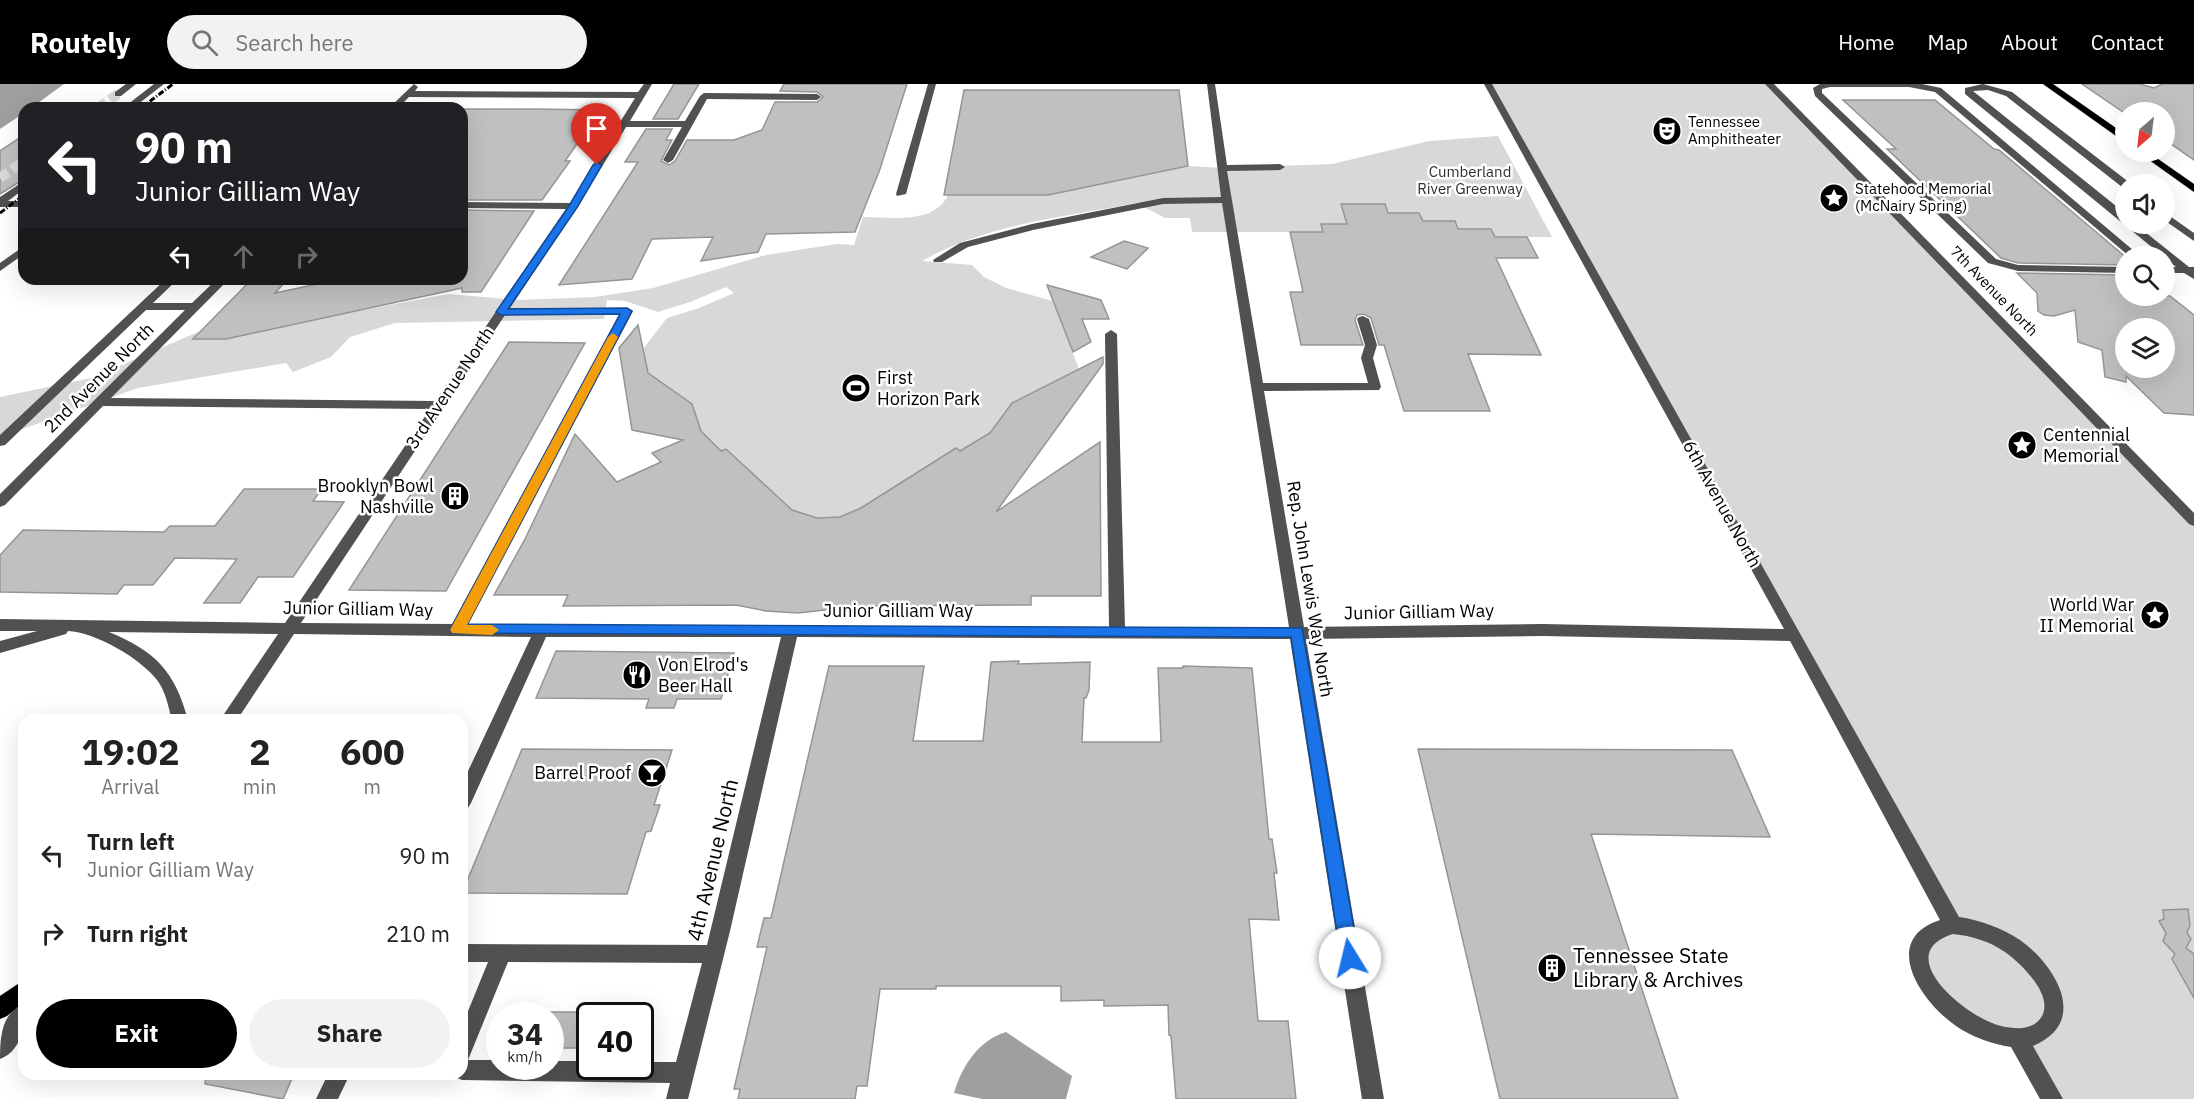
<!DOCTYPE html>
<style>
:root{--surface:#fff;--page:#f2f2f2;--text:#222;--muted:#767676;--accent:#000}
body{margin:0;font-family:"IBM Plex Sans",sans-serif;background:var(--page);color:var(--text);height:100vh;display:flex;flex-direction:column;font-size:22px;white-space:nowrap}
*{box-sizing:border-box;margin:0}
p{font-size:20px;color:var(--muted)}
.icon{flex:none;width:33px;height:33px;fill:none;stroke:currentColor;stroke-width:2;stroke-linecap:round;stroke-linejoin:round}
.map{position:relative;flex:1;overflow:hidden}
.sheet{position:absolute;left:18px;top:630px;width:450px;height:366px;display:flex;flex-direction:column;background:var(--surface);border-radius:18px;box-shadow:0 6px 24px #0002}
.sheet>*{flex:none}
.banner{position:absolute;left:18px;top:18px;width:450px;height:183px;border-radius:18px;box-shadow:0 6px 24px #0002;background:#202124;color:#fff;overflow:hidden}
.needle{width:39px;rotate:208deg}
.fabs{position:absolute;left:2115px;top:18px;display:grid;gap:12px}
.fabs a{display:grid;place-items:center;width:60px;height:60px;border-radius:50%;background:var(--surface);box-shadow:0 6px 24px #0002;font-size:30px}
.speed{position:absolute;left:486px;top:918px;display:flex;gap:12px;font-size:30px;font-weight:700;text-align:center}
.speed>*{display:grid;place-content:center;width:78px;height:78px;border-radius:50%;background:var(--surface);box-shadow:0 6px 24px #0002;line-height:1}
.speed small{font-size:15px;font-weight:400}
.speed .limit{border:3px solid #111;border-radius:9px;background:#fff;color:#111}
.pin{position:absolute;display:grid;place-items:center;width:51px;height:51px;color:#fff;margin:-62px -26px;border-radius:50% 50% 50% 0;rotate:-45deg;box-shadow:0 0 6px #0007}
.pin .icon{rotate:45deg}
.me{position:absolute;width:66px;margin:-33px;rotate:351deg;stroke-linejoin:round;filter:drop-shadow(0 0 4px #0008)}
.turn{display:flex;align-items:center;gap:21px;height:126px;padding:0 18px;font-size:27px}
.turn .icon{width:78px;height:78px;stroke-width:2.5}
.turn b{display:block;font-size:42px;line-height:51px}
.lanes{display:flex;align-items:center;height:57px;padding:0 18px;background:#0003;justify-content:center;gap:30px;direction:ltr}
.lanes .off{opacity:.35}
.eta{display:flex;justify-content:space-evenly;align-items:center;height:102px;text-align:center}
.eta b{font-size:36px;font-weight:800;line-height:42px}
.primary-button{display:flex;gap:12px;margin-top:auto;padding:12px 18px}
.primary-button a{flex:1;height:69px;border-radius:36px;background:var(--accent);color:#fff;font-size:24px;font-weight:800;line-height:69px;text-align:center}
.primary-button a+a{background:var(--page);color:var(--text)}
ul{padding:0;list-style:none}
li{display:flex;align-items:center;gap:18px;height:78px;padding:0 18px}
li div{flex:1}
li b{display:block;font-size:22px}
li em{font-style:normal}
header{display:flex;align-items:center;gap:36px;box-sizing:border-box;height:84px;padding:0 30px;background:var(--accent);color:#fff}
header strong{font-size:28px}
nav{display:flex;gap:33px;margin-inline-start:auto;font-size:21px}
.search{width:420px;height:54px;background:var(--page);display:flex;align-items:center;gap:15px;box-sizing:border-box;padding:0 21px;border-radius:33px;color:var(--muted);font-size:22px}
.map>svg:first-child{display:block}
.green{fill:#d8d8d8}
.water{fill:#9f9f9f}
.building{fill:#c0c0c0;stroke:#959595;stroke-width:1.5;fill-rule:evenodd}
.lines{fill:none;stroke-linecap:round;stroke-linejoin:round}
.minor-tunnel{stroke:#d9d9d9;stroke-width:10;stroke-dasharray:10 4.5;stroke-linecap:butt}
.major-casing{stroke:#dbdbdb;stroke-width:1}
.minor{fill:#515151;fill-rule:evenodd}
.major{fill:#000;fill-rule:evenodd}
.rail{stroke:#000;stroke-width:3;stroke-dasharray:6 2 1 2;stroke-linecap:butt}
.route{fill:#1a73e8;stroke:#114b97;stroke-width:1.5}
.slow{fill:#f59e0b}
.labels{text-anchor:middle;stroke-width:5;stroke-linejoin:round;paint-order:stroke}
.far-poi-label{font-size:15px;fill:#000;stroke:#fff;text-anchor:start}
.far-park-label{font-size:15px;fill:#2f2f2f;stroke:#fff}
.far-street-label{font-size:15px;fill:#000;stroke:#fff}
.street-label{font-size:18px;fill:#000;stroke:#fff}
.poi-label{font-size:18px;fill:#000;stroke:#fff;text-anchor:start}
.near-street-label{font-size:21px;fill:#000;stroke:#fff}
.near-poi-label{font-size:21px;fill:#000;stroke:#fff;text-anchor:start}
</style>
<header>
<strong>Routely</strong>
<div class="search"><svg class="icon" aria-label="search" viewBox="0 0 24 24"><circle cx="10" cy="10" r="6"/><path d="M15 15l6 6"/></svg>Search here</div>
<nav><a>Home</a><a>Map</a><a>About</a><a>Contact</a></nav>
</header>
<div class="map">
<svg width="2194" height="1015" viewBox="0 0 2194 1015">
<rect width="100%" height="100%" fill="#fff"/>
<g class="green">
<path d="M1488,0H1769L2194,437V1015H2052L2017,954L1963,935L1918,874L1953,842Z"/>
<path d="M1498,52L1552,153H1495L1458,145L1454,137H1423L1419,129H1388L1385,120H1341L1347,140H1321L1323,148H1192L1190,134H1165L1136,119C1064,133 987,140 922,177L972,181L984,193L1006,204L1053,217L1079,285L997,339L990,349L960,367L956,364L858,426L840,433L817,434L792,426L726,365L721,367L701,347L692,320L648,289L643,265L667,234L699,224L734,209L726,203L690,218L658,228L625,217L607,216L604,235L395,239L350,253L331,273L293,288L286,279L138,304L0,353V313L91,294L198,248H249L448,210L519,216L595,213L653,204L766,171L837,160L854,161L863,133C890,133 934,141 948,111H1048L1188,82L1221,84L1332,80L1429,57Z"/>
</g>
<g class="water">
<path d="M0,0H64L31,24H24V29L0,45Z"/>
<path d="M1006,948L1072,992L1066,1015H982L954,1009C961,984 978,956 1006,948Z"/>
</g>
<g class="building">
<path d="M674,0H699L678,35H653Z"/>
<path d="M784,0H907L880,85L855,148L766,150L758,168L701,177L713,153L652,155L632,195L559,201L638,78H625L646,45H672L666,56H672L661,77L669,81L675,77L687,56H734L762,46L775,18H817L823,13L817,8L780,7Z"/>
<path d="M2082,0H2140L2154,4L2162,0H2194V76L2164,55V28H2123Z"/>
<path d="M964,6H1179L1188,82L1048,111H944Z"/>
<path d="M1843,16H1935L1994,65L1999,66L2121,169L2126,174V181L2018,179L2001,174L1887,65H1896Z"/>
<path d="M462,25H534L601,26L565,77H570L542,116H462Z"/>
<path d="M24,51V95L0,110V67Z"/>
<path d="M1341,120H1385L1388,129H1419L1423,137H1455L1458,145H1491L1495,153H1527L1538,174H1496L1541,271L1468,270L1490,327H1404L1384,261H1379L1371,234L1364,230L1357,231L1355,236L1363,261H1301L1290,208H1303L1290,148H1323L1321,140H1347Z"/>
<path d="M462,126L534,127L481,208H462V204L226,255H193L252,195H288L275,209L341,195H462Z"/>
<path d="M1124,157L1148,164L1127,185L1091,173Z"/>
<path d="M2017,189L2126,191V212H2170L2194,231V331L2164,329L2126,292V298L2105,293L2102,266L2078,258L2075,226L2054,232L2044,231L2038,227L2037,209ZM2126,244H2164V284H2126Z"/>
<path d="M1047,201L1101,216L1109,235H1082L1091,258L1073,268Z"/>
<path d="M638,241L648,289L692,320L701,347L721,367L726,365L792,426L817,434L840,433L861,424L956,364L960,367L990,349L1012,319L1103,273V280L996,428L1100,358L1101,512H1031V521L860,522L798,529L766,527L736,521L563,522L568,511H494L525,455L575,350L617,398L661,378L652,369L683,356L632,346L619,264Z"/>
<path d="M509,258L585,259L446,507L349,506Z"/>
<path d="M244,405H322L313,417L344,418L293,493H258L240,519H204L237,475L175,474L153,501H124L117,510L0,508V471L23,446L164,448L170,442H215Z"/>
<path d="M556,567L734,569L721,615H677L674,624H646L649,615L536,614Z"/>
<path d="M1019,577L1018,580L1090,578L1089,606L1086,614H1084L1082,658H1161L1158,584H1183V582L1252,584L1269,755H1272L1277,789H1274L1279,836L1249,835L1258,937H1288L1296,1015H1176L1171,952L1169,951L1168,921L1104,922V916L1061,917V902H936V905H880L867,1002H857L855,1015H738L740,1005H734L767,863H757L764,834H771L829,582H924L913,657H983L991,578Z"/>
<path d="M522,665L672,666L654,721H660L651,747L646,748L627,810L462,809Z"/>
<path d="M1418,665L1732,666L1770,753L1591,750L1678,1015H1500Z"/>
<path d="M2188,825L2190,841L2187,849L2191,855L2186,864L2194,870V914L2172,875L2175,870L2163,857L2166,849L2159,837L2164,835L2163,826Z"/>
<rect x="550" y="928" width="40" height="36"/>
<path d="M206,990H294L283,1015L205,1000Z"/>
</g>
<g class="lines">
<g class="minor-tunnel">
<path d="M98,24L118,10"/>
<path d="M0,94L24,77"/>
</g>
<g class="major-casing">
<g id="major">
<path d="M2043,0H2053L2126,51V59Z"/>
<path d="M2138,68H2148L2194,100V108Z"/>
<path d="M24,896V918L7,932L0,935V912Z"/>
</g>
</g>
<g class="minor">
<path d="M126,0H136L121,12H115V8Z"/>
<path d="M154,0H164L133,24H123Z"/>
<path d="M414,0L418,3L415,7L638,8L644,0H652L630,37H685L700,12L704,9L817,10L821,13L817,16L707,15L673,76L668,79L663,76L682,43H626L578,122L510,224H627L633,227L468,541L1109,543L1105,250L1111,246L1117,250L1125,543H1289L1222,119L1163,120L1033,146L968,163L942,178H934L933,176L960,159L1032,140L1163,114L1221,113L1207,0H1215L1227,81L1280,80L1285,83L1280,86L1227,87L1263,299H1368L1361,274L1365,261L1357,235L1359,233L1363,232L1369,235L1377,261L1373,274L1381,303L1379,306L1264,307L1304,543L1543,540L1784,545L1484,0H1492L1959,833C1980,836 2002,844 2020,856C2056,882 2090,938 2033,962L2063,1015H2040L2011,963C1992,960 1972,953 1956,942C1921,918 1879,856 1940,836L1790,557L1543,552L1306,555L1384,1015H1362L1290,555L797,553L730,847L688,1015H666L670,999L462,996L455,993L453,990H462V942L488,878H462V860L707,861L781,553H546L471,719L468,724L462,726V700L531,553L294,550L237,636H220L278,550L109,548C155,567 175,587 188,636H172C168,622 166,608 157,596C140,574 95,548 68,547L66,550L0,569V557L37,547H0V535L285,539L430,325L103,322L5,421L0,423V410L185,226H146L5,361L0,362V351L166,195H178L153,219H192L217,195H229L111,314L435,317L566,125L462,124V118L570,119L635,14L409,13L398,24H389ZM505,231H619L452,540L301,539ZM1953,850C1972,852 1989,857 2005,868C2021,879 2057,914 2040,935C2030,947 2015,945 2001,942C1967,934 1889,870 1953,850ZM508,878L702,879L676,978H640V982H590V977H550V982H500V976H468Z"/>
<path d="M928,0H936L906,110L897,112L896,110Z"/>
<path d="M1765,0H1774L2194,429V442L2189,440Z"/>
<path d="M1820,0H1922L1941,4L2140,172H2129L1935,8L1909,3H1830L1822,5V9L1996,175L2018,181L2126,183V189L2018,187L1988,179L1815,12L1813,4Z"/>
<path d="M1983,0L2012,8L2130,99L2131,100H2126V104L2122,103L2006,12L1988,6L1973,7L2126,130V140H2135L2189,183H2194V195L2184,189H2164V183H2176L1965,10V4Z"/>
<path d="M24,97V105L8,117H24V123H0V113Z"/>
<path d="M2164,128L2194,149V157L2164,136Z"/>
<path d="M24,162V170L0,187V179Z"/>
<path d="M24,920C24,941 23,966 0,975C0,954 1,929 24,920Z"/>
<path d="M328,990H350L338,1015H316Z"/>
</g>
<use href="#major" class="major"/>
<g class="rail">
<path d="M141,24L173,0"/>
<path d="M0,129L24,111"/>
</g>
</g>
<path class="route" d="M597,78L602,81L578,122L508,225L627,224L632,227L467,540L1302,544L1359,874L1357,880L1350,882L1344,880L1341,874L1291,553L452,549L450,546L620,230L501,231L496,228L569,122L593,81Z"/>
<path class="slow" d="M613,249L618,253L467,541H492L499,546L492,551L452,549L450,546L608,253Z"/>
<defs>
<g id="theatre-disc" transform="scale(1.5)"><circle r="9.5" fill="#000" stroke="#fff"/><path d="M-5-5.5Q0-4 5-5.5V0Q5 5 0 6Q-5 5-5 0ZM-3.3-2.5H-1v1.5H-3.3ZM1-2.5H3.3v1.5H1ZM-2.8 1Q0 5.5 2.8 1Z" fill="#fff"/></g>
<g id="sight-disc" transform="scale(1.5)"><circle r="9.5" fill="#000" stroke="#fff"/><path d="M0-6L1.8-2.2L6-1.7L2.9 1.2L3.7 5.4L0 3.3L-3.7 5.4L-2.9 1.2L-6-1.7L-1.8-2.2Z" fill="#fff"/></g>
<g id="stadium-disc" transform="scale(1.5)"><circle r="9.5" fill="#000" stroke="#fff"/><path d="M0-5a6.5 5 0 1 0 0 10a6.5 5 0 1 0 0-10ZM-3.5-1.8h7v3.6h-7Z" fill="#fff"/></g>
<g id="building-disc" transform="scale(1.5)"><circle r="9.5" fill="#000" stroke="#fff"/><path d="M-4-6H4V6H1V3H-1V6H-4ZM-2.5-4.3h1.7v1.8h-1.7ZM.8-4.3h1.7v1.8H.8ZM-2.5-1h1.7V.8h-1.7ZM.8-1h1.7V.8H.8Z" fill="#fff"/></g>
<g id="restaurant-disc" transform="scale(1.5)"><circle r="9.5" fill="#000" stroke="#fff"/><path d="M-5-6h1v4h1v-4h1v4h1v-4h1v5L-1.5 .5V6h-2V.5L-5-1ZM5-6V6H3V1.5H1.5Q1.5-4 5-6Z" fill="#fff"/></g>
<g id="bar-disc" transform="scale(1.5)"><circle r="9.5" fill="#000" stroke="#fff"/><path d="M-6-5H6L.8 .8V4.5H3.5V6h-7V4.5H-.8V.8Z" fill="#fff"/></g>
</defs>
<g fill-rule="evenodd">
<use href="#theatre-disc" x="1667" y="47"/>
<use href="#sight-disc" x="1834" y="114"/>
<use href="#stadium-disc" x="856" y="304"/>
<use href="#sight-disc" x="2022" y="361"/>
<use href="#building-disc" x="455" y="412"/>
<use href="#sight-disc" x="2155" y="531"/>
<use href="#restaurant-disc" x="637" y="591"/>
<use href="#bar-disc" x="652" y="689"/>
<use href="#building-disc" x="1552" y="884"/>
</g>
<g class="labels">
<g class="far-poi-label">
<text x="1688" y="43">Tennessee<tspan x="1688" dy="17">Amphitheater</tspan></text>
<text x="1855" y="110">Statehood Memorial<tspan x="1855" dy="17">(McNairy Spring)</tspan></text>
</g>
<g class="far-park-label">
<text x="1470" y="93">Cumberland<tspan x="1470" dy="17">River Greenway</tspan></text>
</g>
<g class="far-street-label">
<text transform="translate(1994 207) rotate(46)" y="5">7th Avenue North</text>
</g>
<g class="street-label">
<text transform="translate(99 294) rotate(-45)" y="6">2nd Avenue North</text>
<text transform="translate(450 304) rotate(-56)" y="6">3rd Avenue North</text>
<text transform="translate(1722 420) rotate(61)" y="6">6th Avenue North</text>
<text transform="translate(1310 505) rotate(81)" y="6">Rep. John Lewis Way North</text>
<text transform="translate(358 525) rotate(1)" y="6">Junior Gilliam Way</text>
<text x="898" y="533">Junior Gilliam Way</text>
<text transform="translate(1419 528) rotate(-1)" y="6">Junior Gilliam Way</text>
</g>
<g class="poi-label">
<text x="877" y="300">First<tspan x="877" dy="21">Horizon Park</tspan></text>
<text x="2043" y="357">Centennial<tspan x="2043" dy="21">Memorial</tspan></text>
<text x="434" y="408" text-anchor="end">Brooklyn Bowl<tspan x="434" dy="21">Nashville</tspan></text>
<text x="2134" y="527" text-anchor="end">World War<tspan x="2134" dy="21">II Memorial</tspan></text>
<text x="658" y="587">Von Elrod's<tspan x="658" dy="21">Beer Hall</tspan></text>
<text x="631" y="695" text-anchor="end">Barrel Proof</text>
</g>
<g class="near-street-label">
<text transform="translate(713 776) rotate(-77)" y="7">4th Avenue North</text>
</g>
<g class="near-poi-label">
<text x="1573" y="879">Tennessee State<tspan x="1573" dy="24">Library &amp; Archives</tspan></text>
</g>
</g>
</svg>
<div class="fabs">
<a><svg class="needle" viewBox="-14 -14 28 28"><path d="M0-13l5 13h-10z" fill="#e53935"/><path d="M0 13l5-13h-10z" fill="#767676"/></svg></a>
<a><svg class="icon" aria-label="sound" viewBox="0 0 24 24"><path d="M4 9h4l5-4v14l-5-4H4zM17 9q2 3 0 6"/></svg></a>
<a><svg class="icon" aria-label="search" viewBox="0 0 24 24"><circle cx="10" cy="10" r="6"/><path d="M15 15l6 6"/></svg></a>
<a><svg class="icon" aria-label="layers" viewBox="0 0 24 24"><path d="M12 4l9 5-9 5-9-5zM3 14l9 5 9-5"/></svg></a>
</div>
<div class="speed"><div>34<small>km/h</small></div><div class="limit">40</div></div>
<div class="pin" style="left:597px;top:81px;background:#d93025"><svg class="icon" aria-label="arrive" viewBox="0 0 24 24"><path d="M6 21V4h12l-3 4 3 4H6"/></svg></div>
<svg class="me" style="left:1350px;top:874px" viewBox="-20 -20 40 40"><circle r="19" fill="#fff"/><path d="M0-13L10 11 0 6-10 11z" fill="#1a73e8"/></svg>
<div class="banner">
<div class="turn"><svg class="icon" aria-label="left" viewBox="0 0 24 24"><path d="M17 20v-9H6M10 6l-5 5 5 5"/></svg><div><b>90 m</b>Junior Gilliam Way</div></div>
<div class="lanes"><svg class="icon" aria-label="left" viewBox="0 0 24 24"><path d="M17 20v-9H6M10 6l-5 5 5 5"/></svg><svg class="icon off" aria-label="ahead" viewBox="0 0 24 24"><path d="M12 20V5M6 11l6-6 6 6"/></svg><svg class="icon off" aria-label="right" viewBox="0 0 24 24"><path d="M7 20v-9h11M14 6l5 5-5 5"/></svg></div>
</div>
<section class="sheet">
<div class="eta">
<div><b>19:02</b><p>Arrival</p></div>
<div><b>2</b><p>min</p></div>
<div><b>600</b><p>m</p></div>
</div>
<ul>
<li><svg class="icon" aria-label="left" viewBox="0 0 24 24"><path d="M17 20v-9H6M10 6l-5 5 5 5"/></svg><div><b>Turn left</b><p>Junior Gilliam Way</p></div><em>90 m</em></li>
<li><svg class="icon" aria-label="right" viewBox="0 0 24 24"><path d="M7 20v-9h11M14 6l5 5-5 5"/></svg><div><b>Turn right</b></div><em>210 m</em></li>
</ul>
<div class="primary-button"><a>Exit</a><a>Share</a></div>
</section>
</div>
